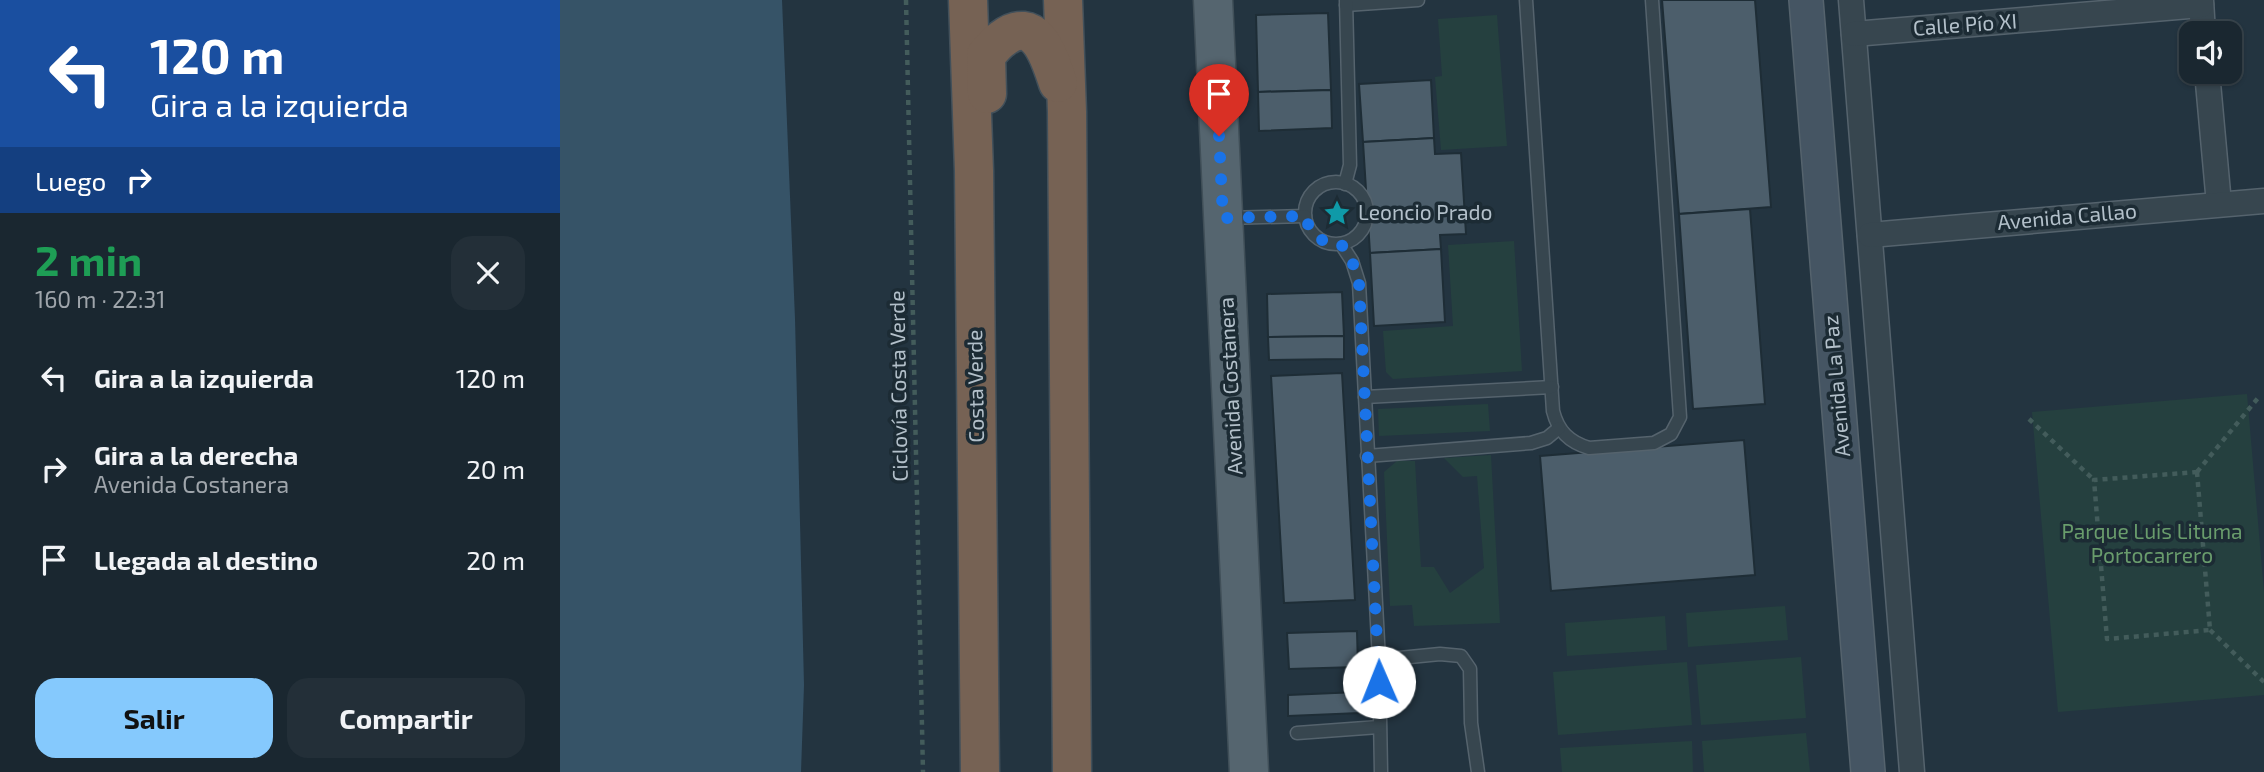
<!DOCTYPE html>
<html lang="es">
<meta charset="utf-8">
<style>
:root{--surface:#1a2730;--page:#232f38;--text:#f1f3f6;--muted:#9fa5ab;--line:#38444c;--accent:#85c9fd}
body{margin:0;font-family:"Exo 2",sans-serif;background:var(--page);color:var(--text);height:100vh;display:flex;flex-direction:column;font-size:26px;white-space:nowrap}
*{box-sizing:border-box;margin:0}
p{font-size:23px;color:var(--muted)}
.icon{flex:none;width:38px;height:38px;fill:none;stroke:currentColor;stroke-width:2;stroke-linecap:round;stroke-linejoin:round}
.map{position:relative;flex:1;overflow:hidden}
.sheet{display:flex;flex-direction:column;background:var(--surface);width:560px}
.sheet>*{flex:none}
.guide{background:#1a4fa0;color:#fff;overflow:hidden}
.fabs{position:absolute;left:1619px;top:21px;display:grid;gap:14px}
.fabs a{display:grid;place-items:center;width:63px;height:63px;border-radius:14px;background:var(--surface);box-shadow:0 2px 5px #0004,0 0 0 2px var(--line);font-size:35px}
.pin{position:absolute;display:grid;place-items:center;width:60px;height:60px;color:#fff;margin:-72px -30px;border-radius:50% 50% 50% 0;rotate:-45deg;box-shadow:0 0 7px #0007}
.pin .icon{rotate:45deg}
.me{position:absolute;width:77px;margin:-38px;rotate:359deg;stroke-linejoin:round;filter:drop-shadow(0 0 5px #0008)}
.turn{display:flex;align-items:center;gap:24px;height:147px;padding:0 35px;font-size:32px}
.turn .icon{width:91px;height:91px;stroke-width:2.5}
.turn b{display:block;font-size:49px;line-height:60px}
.then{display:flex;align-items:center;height:66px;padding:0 35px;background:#0003;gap:14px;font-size:26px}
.round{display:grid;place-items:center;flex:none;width:74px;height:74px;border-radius:21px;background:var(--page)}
.head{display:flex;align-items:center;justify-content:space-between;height:119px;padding:0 35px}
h1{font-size:42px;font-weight:700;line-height:52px;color:#1e9e55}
.action{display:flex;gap:14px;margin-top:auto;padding:14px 35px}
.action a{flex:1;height:80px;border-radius:21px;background:var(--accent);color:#111;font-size:28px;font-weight:700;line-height:80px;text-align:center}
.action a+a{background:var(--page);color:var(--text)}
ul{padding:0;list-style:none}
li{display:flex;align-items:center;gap:21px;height:91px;padding:0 35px}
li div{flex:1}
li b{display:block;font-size:26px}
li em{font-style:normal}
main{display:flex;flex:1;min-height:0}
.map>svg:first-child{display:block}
.green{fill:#25403f}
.water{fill:#365367}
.building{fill:#4c5e6b;stroke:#1e2d36;stroke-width:2}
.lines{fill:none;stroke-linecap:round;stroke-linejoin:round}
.lane-casing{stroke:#55636d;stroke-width:15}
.street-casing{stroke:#55636d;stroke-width:27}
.secondary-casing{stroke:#55636d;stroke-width:36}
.primary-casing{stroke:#404f58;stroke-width:41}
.highway-casing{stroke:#42505a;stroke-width:41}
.path{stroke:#435c5b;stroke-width:4.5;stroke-dasharray:5 5;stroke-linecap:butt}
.lane{stroke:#37464f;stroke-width:12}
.street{stroke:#37464f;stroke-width:24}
.secondary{stroke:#455563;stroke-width:33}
.primary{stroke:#55656f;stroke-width:38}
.highway{stroke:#766254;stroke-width:38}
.route{stroke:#1a73e8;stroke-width:12;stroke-dasharray:0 21.6}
.labels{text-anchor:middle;stroke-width:7;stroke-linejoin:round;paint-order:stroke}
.street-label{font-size:21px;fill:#b3c0ca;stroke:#1c2b34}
.poi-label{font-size:21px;fill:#b3c0ca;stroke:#1c2b34;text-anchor:start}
.park-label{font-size:21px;fill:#699c6c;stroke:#1c2b34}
</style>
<main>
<section class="sheet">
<div class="guide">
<div class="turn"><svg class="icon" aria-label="left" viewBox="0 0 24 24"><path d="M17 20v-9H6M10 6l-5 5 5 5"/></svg><div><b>120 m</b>Gira a la izquierda</div></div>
<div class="then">Luego<svg class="icon" aria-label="right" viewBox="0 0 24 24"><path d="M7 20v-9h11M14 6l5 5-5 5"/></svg></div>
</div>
<div class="head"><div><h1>2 min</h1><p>160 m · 22:31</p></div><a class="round"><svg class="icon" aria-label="close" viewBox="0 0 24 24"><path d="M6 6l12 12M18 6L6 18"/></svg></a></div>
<ul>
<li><svg class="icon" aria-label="left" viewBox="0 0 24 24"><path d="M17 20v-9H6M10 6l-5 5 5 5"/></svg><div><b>Gira a la izquierda</b></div><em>120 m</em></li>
<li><svg class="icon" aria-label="right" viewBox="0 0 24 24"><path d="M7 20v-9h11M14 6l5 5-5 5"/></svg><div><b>Gira a la derecha</b><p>Avenida Costanera</p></div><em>20 m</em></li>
<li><svg class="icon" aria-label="arrive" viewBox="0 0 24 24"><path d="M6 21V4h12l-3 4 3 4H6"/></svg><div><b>Llegada al destino</b></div><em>20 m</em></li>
</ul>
<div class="action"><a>Salir</a><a>Compartir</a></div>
</section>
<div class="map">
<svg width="1704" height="772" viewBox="0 0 1704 772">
<rect width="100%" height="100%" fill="#233440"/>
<g class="green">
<path d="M937,15L947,146L881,150L875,77L882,76L878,19Z"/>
<path d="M954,241L962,371L833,379L826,372L823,331L893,326L888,245Z"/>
<path d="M1687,394L1704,592V695L1498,712L1472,412Z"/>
<path d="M928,404L930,431L819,436L818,409Z"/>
<path d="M931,455L940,623L854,626L852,605L830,606L824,472L837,461H855L861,567H874L890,593L924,568L917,476L903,477L884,458Z"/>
<path d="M1225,606L1228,640L1128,647L1126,613Z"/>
<path d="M1105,616L1107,650L1007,656L1005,623Z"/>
<path d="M1241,657L1246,718L1141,725L1136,665Z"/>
<path d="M1127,662L1132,725L998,735L993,672Z"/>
<path d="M1246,733L1250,772H1144L1142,741Z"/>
<path d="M1132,741L1133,772H1002L1000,748Z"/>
</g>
<path class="water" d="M0,0H222L235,319L244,685L241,772H0Z"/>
<g class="building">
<path d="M1102,0H1195L1211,207L1119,214Z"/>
<path d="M768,13L771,90L698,92L696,15Z"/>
<path d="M871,80L874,138L803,142L799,84Z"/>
<path d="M771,90L772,128L699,131L698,92Z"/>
<path d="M874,138L875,154L901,153L906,234L880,235L881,249L810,253L803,142Z"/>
<path d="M1190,209L1205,404L1133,409L1119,214Z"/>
<path d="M881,249L885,322L814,326L810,253Z"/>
<path d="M782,292L784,336L708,337L707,294Z"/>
<path d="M784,336V359L709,360L708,337Z"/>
<path d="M782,373L795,600L724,603L711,376Z"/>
<path d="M1184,440L1195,575L991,591L980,456Z"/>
<path d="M797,631L798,667L729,669L727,633Z"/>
<path d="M798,692L800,713L728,716V695Z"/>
</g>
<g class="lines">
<g class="lane-casing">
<g id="lane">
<path d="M966,0L993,411C998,431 1009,442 1029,448L1094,443L1111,434L1120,417L1092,0"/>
<path d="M786,5L858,0"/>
<circle cx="776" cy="213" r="31"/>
<path d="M785,184L790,165L786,0"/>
<path d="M667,218L745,216"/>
<path d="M781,244L792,261L799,283L819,660L821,772"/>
<path d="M805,397L992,387"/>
<path d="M807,456L971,443L987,438L999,428"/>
<path d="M819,660L880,654L901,656L910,669L911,723L918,772"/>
<path d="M737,733L819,727"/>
</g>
</g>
<g class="street-casing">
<g id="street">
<path d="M1291,0L1352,772"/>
<path d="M1641,0L1643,33"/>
<path d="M1294,34L1641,5"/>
<path d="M1647,72L1659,204"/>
<path d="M1310,235L1704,201"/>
</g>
</g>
<g class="secondary-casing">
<path id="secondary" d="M1246,0L1308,772"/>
</g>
<g class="primary-casing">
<path id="primary" d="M653,0L689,772"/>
</g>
<g class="highway-casing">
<g id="highway">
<path d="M408,0L414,171L420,772"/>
<path d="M503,0L507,112L512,772"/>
<path d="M427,94L426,55C431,50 436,43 442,39C477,12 490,59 498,83"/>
</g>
</g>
<g class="path">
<path d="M346,0L363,772"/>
<path d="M1469,419L1534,480"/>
<path d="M1637,472L1650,630L1547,639L1534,480Z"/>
<path d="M1637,472L1698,398"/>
<path d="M1650,630L1704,682"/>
</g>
<use href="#lane" class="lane"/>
<use href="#street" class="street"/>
<use href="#secondary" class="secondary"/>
<use href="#primary" class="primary"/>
<use href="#highway" class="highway"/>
</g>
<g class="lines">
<path class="route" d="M659,136L663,218L745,216C751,235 761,244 781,244L792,261L799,283L819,682"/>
</g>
<defs>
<g id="sight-bare" transform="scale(2.1)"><path d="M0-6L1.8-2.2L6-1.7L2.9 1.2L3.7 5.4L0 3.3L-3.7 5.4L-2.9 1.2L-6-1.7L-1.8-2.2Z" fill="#0f9aa8" stroke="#1c2b34" stroke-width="2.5" paint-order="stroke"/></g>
</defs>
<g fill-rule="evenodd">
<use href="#sight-bare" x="777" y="213"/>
</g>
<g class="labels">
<g class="street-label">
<text transform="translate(1405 25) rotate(-4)" y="7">Calle Pío XI</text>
<text transform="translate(1507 217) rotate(-5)" y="7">Avenida Callao</text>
<text transform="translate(339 386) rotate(-91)" y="7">Ciclovía Costa Verde</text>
<text transform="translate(416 386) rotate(-91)" y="7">Costa Verde</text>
<text transform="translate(671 386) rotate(-93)" y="7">Avenida Costanera</text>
<text transform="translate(1277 386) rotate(-95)" y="7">Avenida La Paz</text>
</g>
<g class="poi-label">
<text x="798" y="220">Leoncio Prado</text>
</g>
<g class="park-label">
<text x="1592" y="539">Parque Luis Lituma<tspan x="1592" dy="24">Portocarrero</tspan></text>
</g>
</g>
</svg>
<div class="fabs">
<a><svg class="icon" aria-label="sound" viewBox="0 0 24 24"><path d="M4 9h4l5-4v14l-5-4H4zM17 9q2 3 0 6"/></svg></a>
</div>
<div class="pin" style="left:659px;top:136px;background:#d93025"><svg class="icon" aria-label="arrive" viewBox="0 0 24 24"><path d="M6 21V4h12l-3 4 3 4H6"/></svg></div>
<svg class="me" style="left:819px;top:682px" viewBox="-20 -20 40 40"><circle r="19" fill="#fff"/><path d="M0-13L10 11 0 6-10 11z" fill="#1a73e8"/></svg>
</div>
</main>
